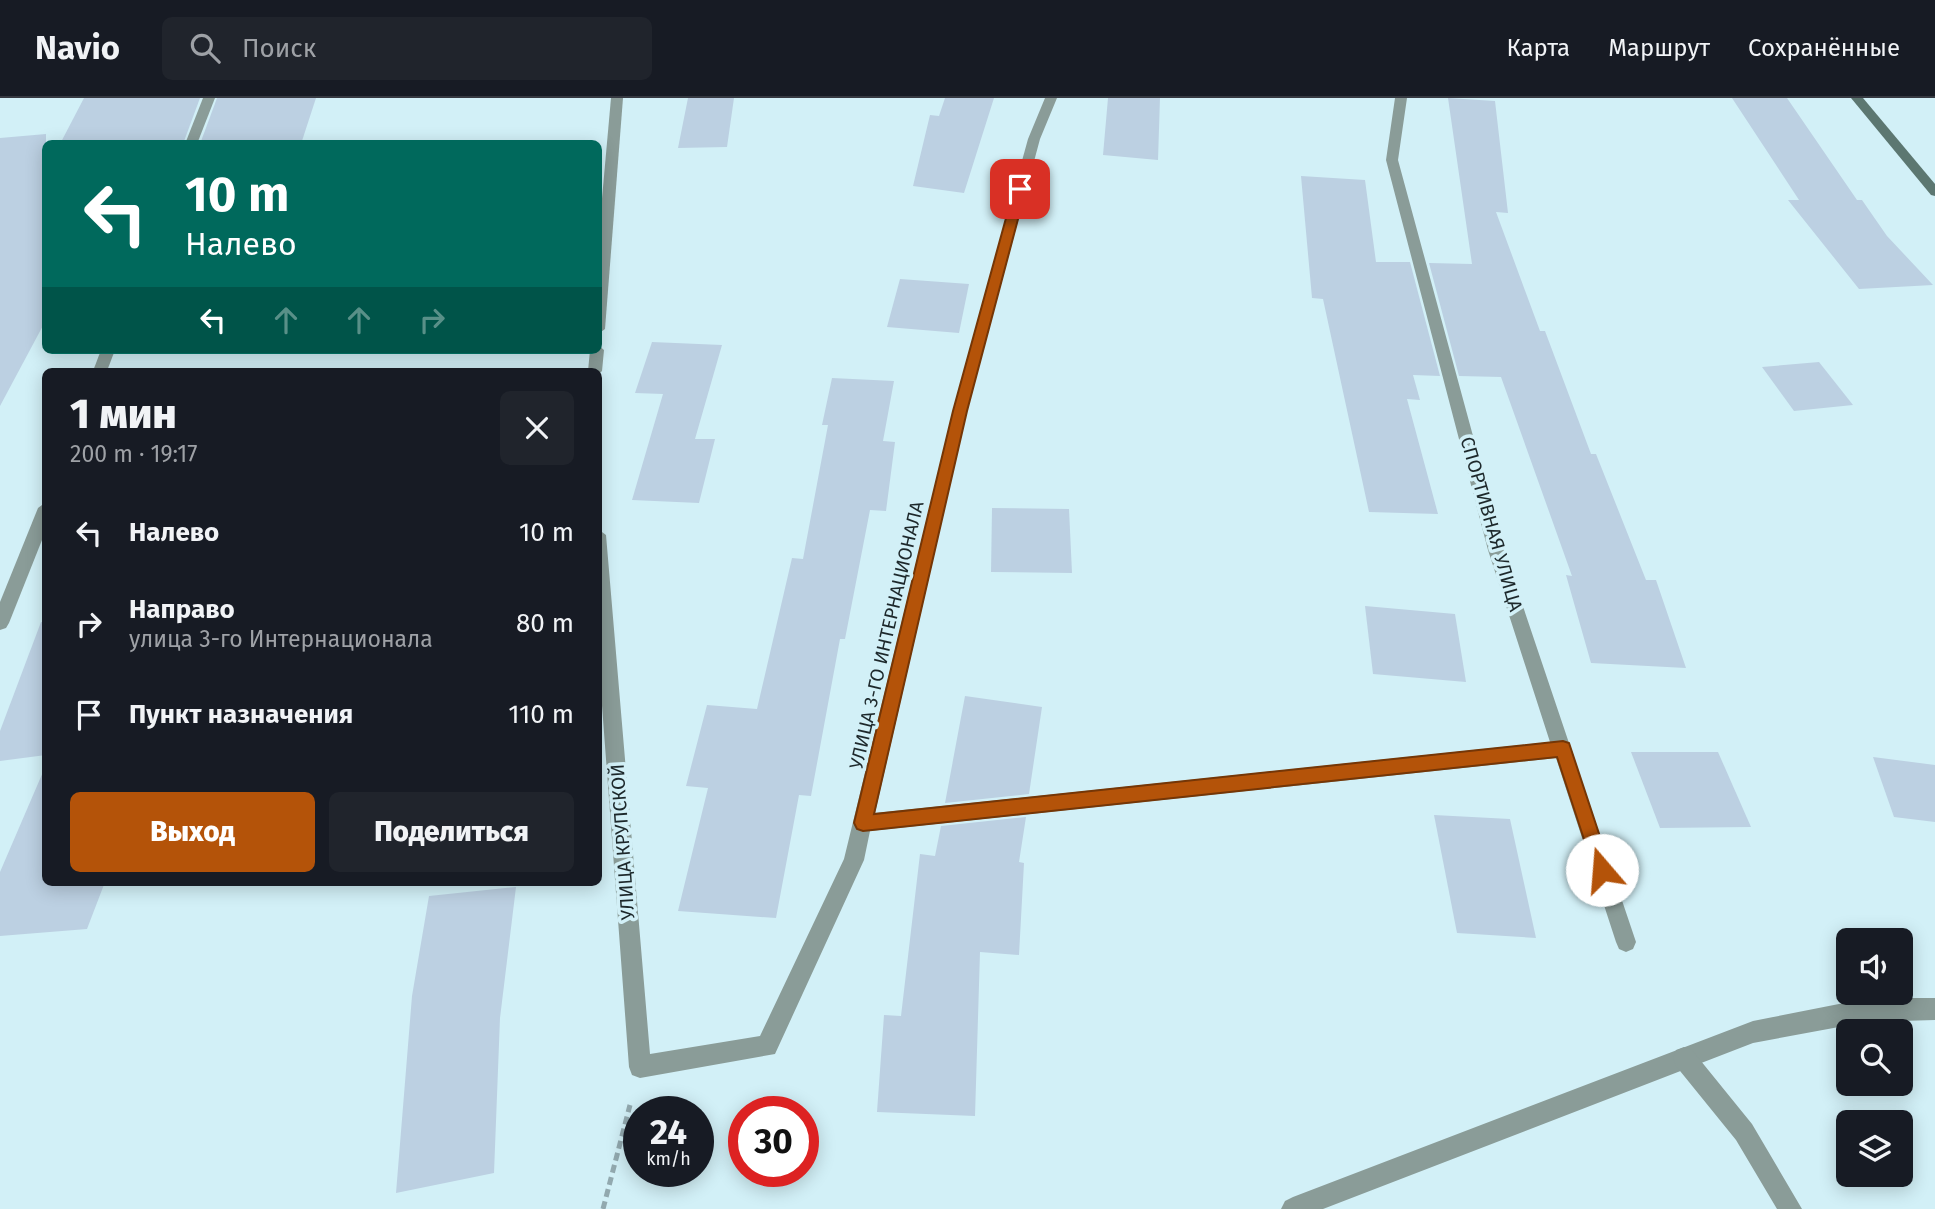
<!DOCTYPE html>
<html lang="ru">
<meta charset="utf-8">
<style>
:root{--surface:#171b24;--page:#20242c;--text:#f1f3f6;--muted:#9ea1a6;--line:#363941;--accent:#b45309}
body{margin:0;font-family:"Fira Sans",sans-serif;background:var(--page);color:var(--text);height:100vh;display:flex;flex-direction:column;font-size:26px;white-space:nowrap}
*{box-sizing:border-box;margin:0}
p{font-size:23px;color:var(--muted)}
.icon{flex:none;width:38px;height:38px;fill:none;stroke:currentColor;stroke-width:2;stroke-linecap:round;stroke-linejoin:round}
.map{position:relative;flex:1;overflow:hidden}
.panel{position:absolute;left:42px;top:270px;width:560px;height:518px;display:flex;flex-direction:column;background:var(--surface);border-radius:10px;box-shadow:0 4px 18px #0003}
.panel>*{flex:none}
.top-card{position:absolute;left:42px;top:42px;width:560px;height:214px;border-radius:10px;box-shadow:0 4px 18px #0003;background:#00695c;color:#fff;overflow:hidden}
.tools{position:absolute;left:1836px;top:830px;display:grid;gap:14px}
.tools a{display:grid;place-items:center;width:77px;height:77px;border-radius:10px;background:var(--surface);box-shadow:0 4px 18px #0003;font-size:35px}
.speed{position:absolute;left:623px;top:998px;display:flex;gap:14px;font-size:35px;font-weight:700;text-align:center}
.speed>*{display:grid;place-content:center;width:91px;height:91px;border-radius:50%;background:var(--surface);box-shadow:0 4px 18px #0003;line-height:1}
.speed small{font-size:18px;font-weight:400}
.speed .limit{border:10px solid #d22;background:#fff;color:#111}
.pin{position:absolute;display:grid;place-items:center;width:60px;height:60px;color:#fff;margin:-30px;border-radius:14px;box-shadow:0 4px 10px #0006}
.me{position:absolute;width:77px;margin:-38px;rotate:342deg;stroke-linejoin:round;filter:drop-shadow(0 0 5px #0008)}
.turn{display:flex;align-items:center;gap:24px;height:147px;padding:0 28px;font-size:32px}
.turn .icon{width:91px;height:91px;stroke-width:2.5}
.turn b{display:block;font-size:49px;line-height:60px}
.lanes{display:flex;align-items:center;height:66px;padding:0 28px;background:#0003;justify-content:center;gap:35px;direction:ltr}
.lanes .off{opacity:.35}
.round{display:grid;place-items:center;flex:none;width:74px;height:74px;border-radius:10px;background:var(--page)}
.summary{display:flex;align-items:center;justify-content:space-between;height:119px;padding:0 28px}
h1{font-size:42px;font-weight:800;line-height:52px}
.button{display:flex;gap:14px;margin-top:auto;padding:14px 28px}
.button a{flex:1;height:80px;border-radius:10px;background:var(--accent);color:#fff;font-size:28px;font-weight:800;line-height:80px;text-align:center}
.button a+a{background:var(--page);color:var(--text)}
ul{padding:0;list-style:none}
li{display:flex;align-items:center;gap:21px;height:91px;padding:0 28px}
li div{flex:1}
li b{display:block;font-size:26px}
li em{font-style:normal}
header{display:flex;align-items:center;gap:42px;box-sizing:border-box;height:98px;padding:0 35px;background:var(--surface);border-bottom:2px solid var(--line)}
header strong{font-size:33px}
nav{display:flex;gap:38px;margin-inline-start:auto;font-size:24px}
.search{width:490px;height:63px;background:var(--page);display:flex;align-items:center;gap:18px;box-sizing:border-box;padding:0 24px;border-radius:10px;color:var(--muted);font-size:26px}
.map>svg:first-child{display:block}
.building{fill:#bcd0e2}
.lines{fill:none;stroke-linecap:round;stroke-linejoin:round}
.path{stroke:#92a9af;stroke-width:5;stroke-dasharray:8 4.5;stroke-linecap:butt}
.service{fill:#8a9c98;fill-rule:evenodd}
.minor{fill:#8a9c98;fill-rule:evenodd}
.secondary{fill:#5c7771;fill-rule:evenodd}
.route{fill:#b45309;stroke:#753606;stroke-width:2}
.labels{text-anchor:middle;stroke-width:7;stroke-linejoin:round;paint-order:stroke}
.street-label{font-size:19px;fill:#1d282b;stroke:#d2f0f7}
</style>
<header>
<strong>Navio</strong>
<div class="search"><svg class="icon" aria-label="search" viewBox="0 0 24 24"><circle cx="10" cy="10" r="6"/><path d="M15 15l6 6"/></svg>Поиск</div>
<nav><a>Карта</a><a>Маршрут</a><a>Сохранённые</a></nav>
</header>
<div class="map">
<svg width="1935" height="1111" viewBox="0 0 1935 1111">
<rect width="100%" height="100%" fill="#d2f0f7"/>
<g class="building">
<path d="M84,0H200L183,46H60Z"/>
<path d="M217,0H316L301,46H200Z"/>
<path d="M688,0H734L727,49L678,50Z"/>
<path d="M945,0H994L964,95L913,88L930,17L939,18Z"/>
<path d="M1108,0H1160L1158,62L1103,57Z"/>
<path d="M1448,0L1495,3L1508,115L1496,114L1540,233H1545L1591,356H1596L1646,482H1656L1686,570L1591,565L1566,477L1572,478L1501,279L1459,278L1429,165L1472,166Z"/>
<path d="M1732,0H1787L1857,102H1862L1887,138L1933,187L1859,191L1788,102H1799Z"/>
<path d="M46,36V222L0,308V40Z"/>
<path d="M1301,78L1365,82L1376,164H1410L1440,278L1413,277L1420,302L1407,301L1438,416L1369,414L1323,201L1312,200Z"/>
<path d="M900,181L969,186L959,235L887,229Z"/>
<path d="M652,244L722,247L695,341H715L699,405L632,402L663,296L635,295Z"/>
<path d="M1819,264L1853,307L1794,313L1762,269Z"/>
<path d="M832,280L894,283L883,343L895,344L886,413L870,412L845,541H840L811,698L799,697L776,820L678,813L708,690L686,688L707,607L757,611L792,460L803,461L828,327H822Z"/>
<path d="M992,410L1069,411L1072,475L991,474Z"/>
<path d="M1365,508L1455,516L1466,584L1373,576Z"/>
<path d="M41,524L46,525V657L0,663V633Z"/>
<path d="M965,598L1042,609L1029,696L945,705Z"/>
<path d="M1631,654H1718L1751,729L1660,730Z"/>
<path d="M1873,659L1935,667V724L1894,719Z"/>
<path d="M46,667V784H105L87,831L0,838V774Z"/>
<path d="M1434,717L1510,721L1536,840L1457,835Z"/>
<path d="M1026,719L1019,764L1024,765L1019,857L980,854L975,1018L877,1014L884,917L901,918L920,756L935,758L941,728Z"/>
<path d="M516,789L500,920L494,1075L396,1095L412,898L429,798Z"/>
</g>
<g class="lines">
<path class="path" d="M603,1111L630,1007"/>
<path class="service" d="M1889,900H1935V922L1866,924L1753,945L1323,1111H1281L1285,1103L1293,1099L1753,923L1844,905Z"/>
<g class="minor">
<path d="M203,0H215L197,46H185Z"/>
<path d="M611,0H623L605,231L598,236V145Z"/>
<path d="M1045,0H1057L1040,41L967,313L875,715L1550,644L1488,452L1386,62L1395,0H1407L1398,62L1504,452L1636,844L1633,851L1626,854L1619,851L1616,844L1556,660L870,733L864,762L775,956L640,980L632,977L629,969L598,554V431L606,437L650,956L760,938L844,761L953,313L1028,41Z"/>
<path d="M598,247L604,252L602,273L598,277V273H588L590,252H598Z"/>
<path d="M101,252H115L107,273H93Z"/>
<path d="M46,404V432L9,525L6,530L0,532V504L38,410Z"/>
<path d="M1684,949L1692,952L1752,1026L1802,1111H1777L1736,1042L1676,968L1673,960L1676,952Z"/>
</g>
<path class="secondary" d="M1851,0H1863L1935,86V98L1931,97Z"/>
</g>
<path class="route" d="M1020,87L1026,91L967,313L874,716L1563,643L1569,645L1571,651L1611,772L1609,778L1602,780L1596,778L1557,659L863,733L857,731L854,725L953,313L1014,91Z"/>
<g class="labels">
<g class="street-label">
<text transform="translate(1492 426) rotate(74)" y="7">СПОРТИВНАЯ УЛИЦА</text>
<text transform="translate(886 537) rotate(-77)" y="7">УЛИЦА 3-ГО ИНТЕРНАЦИОНАЛА</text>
<text transform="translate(622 744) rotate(-94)" y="7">УЛИЦА КРУПСКОЙ</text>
</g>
</g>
</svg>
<div class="tools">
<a><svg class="icon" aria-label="sound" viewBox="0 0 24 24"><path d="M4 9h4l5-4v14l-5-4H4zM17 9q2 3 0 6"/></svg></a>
<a><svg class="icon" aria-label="search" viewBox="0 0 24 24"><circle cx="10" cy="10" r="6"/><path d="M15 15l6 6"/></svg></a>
<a><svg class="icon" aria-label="layers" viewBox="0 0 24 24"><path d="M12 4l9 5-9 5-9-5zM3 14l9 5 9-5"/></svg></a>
</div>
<div class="speed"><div>24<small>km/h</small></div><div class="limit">30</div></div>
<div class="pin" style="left:1020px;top:91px;background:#d93025"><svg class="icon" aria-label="arrive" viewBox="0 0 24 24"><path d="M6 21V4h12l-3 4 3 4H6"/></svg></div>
<svg class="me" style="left:1602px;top:772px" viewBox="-20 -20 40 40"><circle r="19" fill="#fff"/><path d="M0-13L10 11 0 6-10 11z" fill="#b45309"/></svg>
<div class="top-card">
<div class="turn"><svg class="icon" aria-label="left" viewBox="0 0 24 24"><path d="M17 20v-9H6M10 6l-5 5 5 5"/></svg><div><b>10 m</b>Налево</div></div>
<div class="lanes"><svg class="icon" aria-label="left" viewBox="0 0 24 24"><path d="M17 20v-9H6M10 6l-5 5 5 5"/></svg><svg class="icon off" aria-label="ahead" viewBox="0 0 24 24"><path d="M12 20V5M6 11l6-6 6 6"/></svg><svg class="icon off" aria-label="ahead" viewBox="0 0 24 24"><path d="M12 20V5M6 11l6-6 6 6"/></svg><svg class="icon off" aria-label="right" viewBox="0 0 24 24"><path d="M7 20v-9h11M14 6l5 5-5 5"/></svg></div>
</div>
<section class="panel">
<div class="summary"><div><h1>1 мин</h1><p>200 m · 19:17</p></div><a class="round"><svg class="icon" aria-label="close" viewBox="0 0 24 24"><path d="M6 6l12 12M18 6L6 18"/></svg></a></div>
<ul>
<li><svg class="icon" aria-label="left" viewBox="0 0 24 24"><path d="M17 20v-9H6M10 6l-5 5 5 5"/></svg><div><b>Налево</b></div><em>10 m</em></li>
<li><svg class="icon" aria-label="right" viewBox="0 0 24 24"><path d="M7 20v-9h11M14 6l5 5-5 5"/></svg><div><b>Направо</b><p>улица 3-го Интернационала</p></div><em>80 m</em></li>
<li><svg class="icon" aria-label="arrive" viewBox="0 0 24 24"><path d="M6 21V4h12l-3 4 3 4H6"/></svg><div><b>Пункт назначения</b></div><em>110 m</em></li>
</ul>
<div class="button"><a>Выход</a><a>Поделиться</a></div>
</section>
</div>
